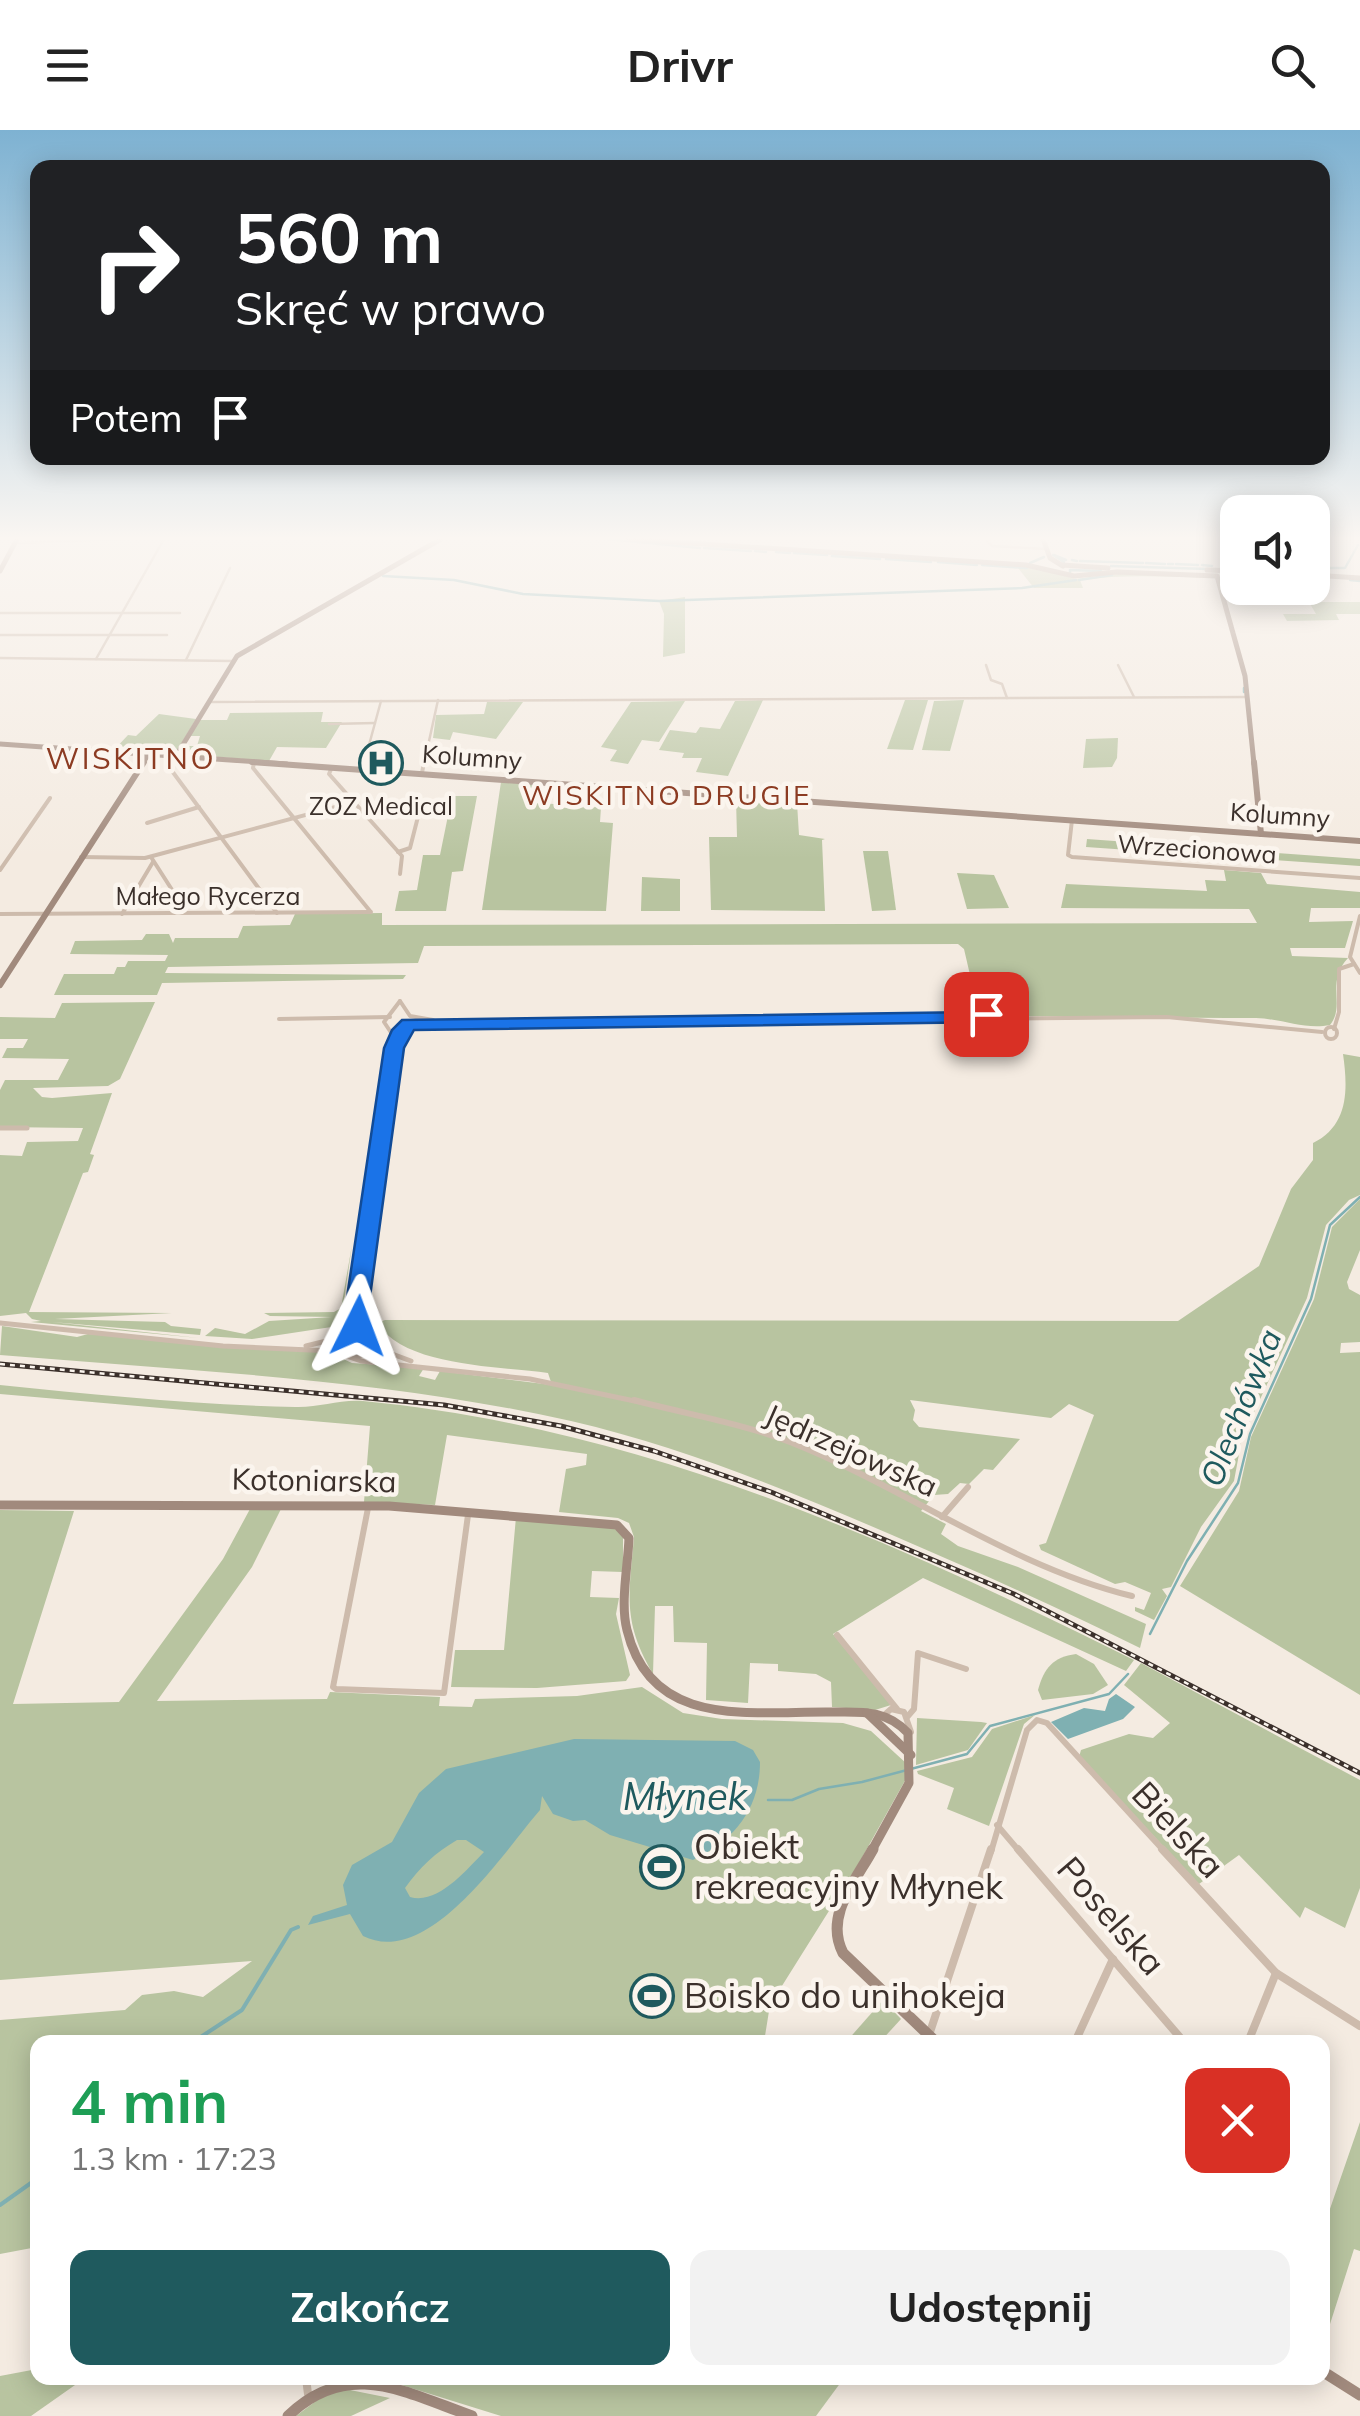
<!DOCTYPE html>
<html lang="pl">
<meta charset="utf-8">
<style>
:root{--surface:#fff;--page:#f2f2f2;--text:#222;--muted:#767676;--accent:#1f5a5e}
body{margin:0;font-family:Mulish,sans-serif;background:var(--page);color:var(--text);height:100vh;display:flex;flex-direction:column;font-size:38px;white-space:nowrap}
*{box-sizing:border-box;margin:0}
p{font-size:32px;color:var(--muted)}
.icon{flex:none;width:55px;height:55px;fill:none;stroke:currentColor;stroke-width:2;stroke-linecap:round;stroke-linejoin:round}
.map{position:relative;flex:1;overflow:hidden}
.panel{position:absolute;left:30px;top:1905px;width:1300px;height:350px;display:flex;flex-direction:column;background:var(--surface);border-radius:20px;box-shadow:0 5px 25px #0003}
.panel>*{flex:none}
.banner{position:absolute;left:30px;top:30px;width:1300px;height:305px;border-radius:20px;box-shadow:0 5px 25px #0003;background:#202124;color:#fff;overflow:hidden}
.controls{position:absolute;left:1220px;top:365px;display:grid;gap:20px}
.controls a{display:grid;place-items:center;width:110px;height:110px;border-radius:20px;background:var(--surface);box-shadow:0 5px 25px #0003;font-size:50px}
.pin{position:absolute;display:grid;place-items:center;width:85px;height:85px;color:#fff;margin:-42px;border-radius:20px;box-shadow:0 5px 15px #0006}
.me{position:absolute;width:110px;margin:-55px;rotate:3deg;stroke-linejoin:round;filter:drop-shadow(0 0 8px #0008)}
.turn{display:flex;align-items:center;gap:35px;height:210px;padding:0 40px;font-size:45px}
.turn .icon{width:130px;height:130px;stroke-width:2.5}
.turn b{display:block;font-size:70px;line-height:85px}
.then{display:flex;align-items:center;height:95px;padding:0 40px;background:#0003;gap:20px;font-size:38px}
.round{display:grid;place-items:center;flex:none;width:105px;height:105px;border-radius:20px;background:var(--page)}
.headline{display:flex;align-items:center;justify-content:space-between;height:170px;padding:0 40px}
h1{font-size:60px;font-weight:700;line-height:75px;color:#1e9e55}
.button{display:flex;gap:20px;margin-top:auto;padding:20px 40px}
.button a{flex:1;height:115px;border-radius:20px;background:var(--accent);color:#fff;font-size:40px;font-weight:700;line-height:115px;text-align:center}
.button a+a{background:var(--page);color:var(--text)}
header{display:flex;justify-content:space-between;align-items:center;height:130px;padding:0 40px;background:var(--surface);font-size:45px;font-weight:700}
.map>svg:first-child{display:block}
.green{fill:#b8c4a0}
.water{fill:#7fb0b2;fill-rule:evenodd}
.lines{fill:none;stroke-linecap:round;stroke-linejoin:round}
.stream-far1{stroke:#7fb0b2;stroke-width:2.5}
.stream{stroke:#7fb0b2;stroke-width:4}
.street-far4{stroke:#cdbbac;stroke-width:2.5}
.street-far3{stroke:#cdbbac;stroke-width:4}
.street-far2{stroke:#cdbbac;stroke-width:5}
.street-far1{stroke:#cdbbac;stroke-width:6}
.street{stroke:#cdbbac;stroke-width:8}
.secondary-far3{stroke:#a18a7d;stroke-width:5}
.secondary-far2{stroke:#a18a7d;stroke-width:6}
.secondary-far1{stroke:#a18a7d;stroke-width:9}
.secondary{stroke:#a18a7d;stroke-width:11}
.rail-casing{stroke:#3b302b;stroke-width:5}
.rail{stroke:#fbf5ee;stroke-width:2.5;stroke-dasharray:5;stroke-linecap:butt}
.route{fill:#1a73e8;stroke:#114b97;stroke-width:2.5}
.labels{text-anchor:middle;stroke-width:9;stroke-linejoin:round;paint-order:stroke}
.far-street-label{font-size:25px;fill:#3b302b;stroke:#fbf5ee}
.far-poi-label{font-size:25px;fill:#3b302b;stroke:#fbf5ee}
.far-neighbourhood-label{font-size:28px;letter-spacing:2.5px;fill:#8c3b22;stroke:#fbf5ee}
.far-quarter-label{font-size:30px;letter-spacing:2.5px;fill:#8c3b22;stroke:#fbf5ee}
.street-label{font-size:30px;fill:#3b302b;stroke:#fbf5ee}
.water-label{font-size:32px;font-style:italic;fill:#1f5a5e;stroke:#fbf5ee}
.near-street-label{font-size:35px;fill:#3b302b;stroke:#fbf5ee}
.near-poi-label{font-size:35px;fill:#3b302b;stroke:#fbf5ee;text-anchor:start}
.near-water-label{font-size:38px;font-style:italic;fill:#1f5a5e;stroke:#fbf5ee}
</style>
<header><svg class="icon" aria-label="menu" viewBox="0 0 24 24"><path d="M4 6h16M4 12h16M4 18h16"/></svg>Drivr<svg class="icon" aria-label="search" viewBox="0 0 24 24"><circle cx="10" cy="10" r="6"/><path d="M15 15l6 6"/></svg></header>
<div class="map">
<svg width="1360" height="2286" viewBox="0 0 1360 2286">
<rect width="100%" height="100%" fill="#f4ebe1"/>
<g class="green">
<path d="M981,434L1031,436L1075,449L1128,443L1216,448C1167,447 1126,444 1080,450L1083,458H1034L1018,438Z"/>
<path d="M685,467V523L663,527L664,484L659,471Z"/>
<path d="M1309,472H1360V484H1336L1339,490L1287,491L1283,484H1316Z"/>
<path d="M763,570L728,646L696,642L702,628H682L684,623L659,620L670,600L696,603L700,597L720,599L735,571Z"/>
<path d="M905,570H928L913,620L887,619Z"/>
<path d="M964,570L950,621L922,620L934,571Z"/>
<path d="M685,571L659,612L642,610L628,634L610,631L617,620L601,617L631,572Z"/>
<path d="M487,572H523L496,609L453,602L450,610L433,608L436,585L484,584Z"/>
<path d="M323,582L321,592H342L326,618L277,617L269,631L181,624L185,616H197L200,606H190L199,590H227L230,583Z"/>
<path d="M159,584L196,589L176,622L114,620L128,605L136,606Z"/>
<path d="M1118,608L1117,628L1112,637L1083,638L1086,609Z"/>
<path d="M501,652L540,655L539,673L554,674V678L601,677L600,692L613,693L606,781L482,780Z"/>
<path d="M452,666H477L463,741L452,742L446,781H395L399,761L417,760L423,725H440Z"/>
<path d="M736,669L797,673L799,705L825,709L822,710L825,781L711,780L709,707H737Z"/>
<path d="M1087,709L1360,729V736L1086,717Z"/>
<path d="M863,721H888L896,780L872,781Z"/>
<path d="M1224,740L1261,743L1267,754L1360,762V778H1311L1309,792L1353,791L1345,818H1290L1292,826L1348,828C1325,853 1346,875 1330,895C1305,900 1283,889 1256,888C1173,888 1087,886 1002,886L988,876L977,875L964,819L958,814L424,816L418,833L168,837L165,843L406,845L403,849L162,853L157,865H54L64,844H114L117,837H125L128,831H165L168,825L70,824L75,811L142,810L146,804H169L173,813L175,808H238L243,796L290,795L295,784L382,783V795L1257,793L1249,779L1061,778L1066,754L1207,761L1205,750L1226,751Z"/>
<path d="M957,743L994,745L1009,778L967,779Z"/>
<path d="M642,747L680,749V781H641Z"/>
<path d="M155,872L120,949L108,956L33,958L42,967L52,968L112,963L90,1024L94,1025L88,1042L83,1043L29,1182L172,1183L55,1189L165,1192L171,1196L201,1199L200,1205L52,1192L199,1208L31,1192L41,1191L32,1189L26,1183L0,1186V1025L22,1026L27,1012L78,1011L83,998L0,997V960L5,950H58L69,929L2,928L7,918H23L28,909H0V887L55,888L62,873Z"/>
<path d="M1343,924L1360,927V1065L1349,1070L1326,1095L1307,1168L1242,1308L1234,1351L1201,1397L1171,1457L1162,1459L1167,1466L1154,1490L1135,1481V1477L1144,1480L1151,1463L1125,1452L1115,1454L1041,1420L1039,1415L1046,1413L1094,1285L1069,1274L1051,1288L910,1270L915,1280L913,1290L919,1297L1020,1309L993,1340L984,1339L969,1354L960,1353L948,1364L934,1365L921,1381L946,1394L941,1404L958,1416L1018,1437L1146,1494L1140,1518C1059,1478 976,1441 892,1405C787,1360 683,1317 571,1291C385,1249 190,1241 0,1225L2,1196L77,1207L88,1204L330,1223L352,1233L424,1238L419,1246L435,1250L440,1241L552,1255L548,1243C499,1236 405,1237 377,1193L385,1190L1178,1191L1259,1136L1291,1059L1313,1030V1013C1349,995 1348,959 1343,924Z"/>
<path d="M1360,1069V1120L1347,1152L1349,1159L1360,1165V1212L1341,1213L1340,1223L1360,1222V1565L1180,1456L1239,1361L1251,1307L1314,1169L1332,1097Z"/>
<path d="M352,1115L341,1192L338,1196L252,1209L205,1206L215,1198L245,1204L269,1191L332,1187L270,1186L264,1183L334,1182L341,1178Z"/>
<path d="M0,1255C98,1265 197,1275 295,1277C318,1278 340,1269 363,1271C636,1297 891,1409 1134,1530L1126,1541L923,1448L833,1504L891,1575L875,1580L832,1577L831,1552L816,1544L778,1541V1534L750,1533L748,1573L706,1570L707,1513L674,1512L673,1476H655L653,1544C622,1491 629,1466 634,1407L629,1393L618,1388L559,1382L566,1339L586,1335L587,1324L447,1305L435,1375L364,1372L370,1296L0,1264Z"/>
<path d="M250,1379H281L252,1437L157,1571L327,1569L330,1562L440,1567L439,1576L472,1577L475,1569L577,1566L642,1557L683,1583L722,1589L843,1593L871,1601L907,1634V1647L859,1733L770,1875L764,1912H38L37,2117L0,2124V1890L125,1880L142,1865L174,1861L203,1867L252,1831L0,1850V1380L74,1381L13,1574L119,1572L223,1429Z"/>
<path d="M516,1387L615,1398L623,1406V1442L592,1441L590,1467L619,1468L616,1484L630,1545L626,1551L537,1558L451,1557L455,1520H504Z"/>
<path d="M1076,1524L1094,1534L1108,1555L1093,1564L1042,1570L1038,1560C1044,1538 1053,1527 1076,1524Z"/>
<path d="M1141,1533L1360,1650V1758L1345,1798L1305,1777L1300,1788L1239,1725L1199,1754L1079,1627L1081,1620L1129,1604L1153,1608L1170,1593L1124,1555Z"/>
<path d="M1035,1585L1024,1594L989,1696L947,1679L954,1658L918,1644L917,1641L972,1627L992,1599Z"/>
<path d="M917,1588L981,1592L987,1593L968,1620L916,1635Z"/>
<path d="M883,1870L901,1889L880,1912H846Z"/>
<path d="M1360,1992V2121L1354,2119L1323,2216V2099Z"/>
<path d="M37,2239L38,2248H85L31,2286H0V2246Z"/>
<path d="M379,2248H844L816,2286H501Z"/>
<path d="M350,2260L390,2268L351,2286H296L328,2262Z"/>
</g>
<g class="water">
<path d="M1116,1564L1135,1577L1123,1589L1068,1609L1051,1592L1084,1578L1105,1581L1109,1569Z"/>
<path d="M574,1609L735,1611L753,1620L760,1632C760,1678 735,1710 693,1730L610,1705L585,1690L573,1691L553,1684L542,1666L540,1680C504,1721 429,1839 363,1806L350,1784L308,1795L313,1786L347,1775L343,1755L352,1735L392,1712L419,1663L446,1639ZM457,1710H466L484,1722C466,1740 438,1775 410,1767L405,1758C420,1737 435,1723 457,1710Z"/>
</g>
<g class="lines">
<g class="stream-far1">
<path d="M607,409L700,418"/>
<path d="M704,418L751,421"/>
<path d="M755,421L766,422"/>
<path d="M776,422L790,423"/>
<path d="M794,423L827,425"/>
<path d="M1053,425L1064,432"/>
<path d="M1054,425L1066,430"/>
<path d="M832,426L880,429"/>
<path d="M886,429L931,432"/>
<path d="M1072,430L1077,431"/>
<path d="M1080,431L1143,433"/>
<path d="M938,432L977,435"/>
<path d="M1030,433L1044,427"/>
<path d="M1146,433L1165,434"/>
<path d="M1168,434H1173"/>
<path d="M1176,434L1198,435"/>
<path d="M982,435L1027,438"/>
<path d="M1202,435L1212,436"/>
<path d="M1111,436L1208,439"/>
<path d="M1222,438H1238"/>
<path d="M1313,438H1345L1358,415"/>
<path d="M1227,443L1238,444"/>
<path d="M1070,444V440L1101,441"/>
<path d="M383,446L454,450L523,464L659,471L1022,458L1076,450"/>
<path d="M1079,450L1112,445"/>
<path d="M1350,450L1360,451"/>
<path d="M1244,558V562"/>
<path d="M1150,1504L1187,1431L1238,1353L1250,1304L1311,1169L1330,1095L1360,1067"/>
<path d="M768,1670H792L819,1659L862,1652L967,1624L990,1596L1109,1564L1128,1544"/>
</g>
<g class="stream">
<path d="M193,1912L242,1880L291,1800L298,1797"/>
<path d="M0,2075L38,2048"/>
</g>
<g class="street-far4">
<path d="M985,409L992,416L1046,419"/>
<path d="M15,413L126,409"/>
<path d="M0,483H180"/>
<path d="M0,505H167"/>
<path d="M0,528L232,531"/>
<path d="M96,529L164,409"/>
<path d="M186,530L230,438"/>
<path d="M986,535L991,550L1002,554L1007,568"/>
<path d="M1118,535L1134,567"/>
<path d="M210,572L1247,567"/>
<path d="M329,594L375,593"/>
<path d="M369,615L381,571"/>
<path d="M171,634L176,626"/>
<path d="M424,634L438,570"/>
</g>
<g class="street-far3">
<path d="M172,632V641L277,783"/>
<path d="M254,632L253,638L370,781"/>
<path d="M332,637L329,644L402,726L400,744"/>
<path d="M422,643L424,632"/>
<path d="M1072,690L1068,725L1072,727L1360,748"/>
<path d="M147,693L199,677"/>
<path d="M398,722L410,718L422,671"/>
<path d="M81,727L145,728L354,672"/>
<path d="M151,727L183,777L181,783"/>
<path d="M0,740L50,668"/>
<path d="M0,784L371,782"/>
<path d="M122,784L153,732"/>
<path d="M1360,786L1350,827L1360,843"/>
<path d="M400,871L410,886L433,890"/>
<path d="M279,889L390,887"/>
<circle cx="1331" cy="903" r="6"/>
<path d="M1334,899L1339,882V839L1354,834"/>
<path d="M394,917L392,904L384,892L400,871"/>
<path d="M395,917L409,894L1167,887L1322,902"/>
</g>
<g class="street-far2">
<path d="M0,998H27"/>
<path d="M0,1193L223,1216L332,1221L361,1231L530,1249L644,1273"/>
<path d="M346,1204L356,1177"/>
<path d="M362,1207L357,1175L396,914"/>
<path d="M306,1216L355,1204L376,1218L411,1231"/>
<path d="M355,1228L365,1224L370,1215"/>
</g>
<g class="street-far1">
<path d="M634,1270C685,1284 741,1293 790,1312C904,1357 1012,1437 1132,1466"/>
<path d="M368,1378L333,1557L336,1559L444,1563L468,1385"/>
<path d="M942,1387L968,1357"/>
<path d="M837,1505L897,1579"/>
<path d="M908,1586L914,1579L918,1523L966,1539"/>
<path d="M882,1587L891,1579L904,1582L911,1602"/>
<path d="M997,1695L1020,1722"/>
<path d="M991,1722L1027,1600L1037,1590L1047,1593L1165,1722"/>
</g>
<g class="street">
<path d="M1018,1719L1184,1912"/>
<path d="M1162,1719L1276,1843L1360,1896"/>
<path d="M930,1902L991,1719"/>
<path d="M1075,1912L1113,1829"/>
<path d="M1248,1912L1276,1843"/>
<path d="M306,2248L308,2264"/>
</g>
<g class="secondary-far3">
<path d="M628,409L1026,435L1074,446L1117,442L1217,446L1245,546L1254,634"/>
<path d="M1043,409L1050,428L1063,436"/>
<path d="M1062,435L1108,438"/>
<path d="M1207,440L1238,441"/>
<path d="M0,441L17,409"/>
<path d="M1312,445L1360,448"/>
<path d="M0,614L287,634"/>
<path d="M176,626L237,526L441,409"/>
<path d="M142,634L148,625"/>
</g>
<g class="secondary-far2">
<path d="M252,632L1360,711"/>
<path d="M1254,632L1261,704"/>
<path d="M0,855L144,632"/>
</g>
<g class="secondary-far1">
<path d="M0,1375L389,1376L617,1395L629,1408C628,1436 620,1473 627,1500C651,1600 751,1581 831,1582C861,1582 886,1579 908,1603L909,1653L871,1722"/>
<path d="M867,1583L911,1625"/>
</g>
<g class="secondary">
<path d="M873,1719C855,1752 824,1786 843,1823L936,1912"/>
<path d="M1322,2241L1360,2265"/>
<path d="M288,2286C348,2228 404,2262 472,2286"/>
</g>
<g class="rail-casing">
<path id="rail" d="M0,1234L444,1275L561,1296L654,1321L771,1362L1014,1464L1360,1643"/>
</g>
<use href="#rail" class="rail"/>
</g>
<linearGradient id="sky" x2="0" y2="1"><stop stop-color="#7eb2d2"/><stop offset="0.56" stop-color="#faf6f2"/><stop offset="1" stop-color="#faf6f2" stop-opacity="0"/></linearGradient>
<rect width="1360" height="729" fill="url(#sky)"/>
<path class="route" d="M986,878L995,884L994,892L414,900L404,918L369,1174L370,1196L358,1205L347,1196L346,1174L384,918L392,900L402,890L977,882Z"/>
<defs>
<g id="hospital-ring" transform="scale(2.25)"><circle r="9.5" fill="#fbf5ee" stroke="#1f5a5e" stroke-width="1.5"/><path d="M-5-5h3v3.5h4V-5h3V5h-3V1.5h-4V5h-3Z" fill="#1f5a5e"/></g>
<g id="stadium-ring" transform="scale(2.25)"><circle r="9.5" fill="#fbf5ee" stroke="#1f5a5e" stroke-width="1.5"/><path d="M0-5a6.5 5 0 1 0 0 10a6.5 5 0 1 0 0-10ZM-3.5-1.8h7v3.6h-7Z" fill="#1f5a5e"/></g>
</defs>
<g fill-rule="evenodd">
<use href="#hospital-ring" x="381" y="633"/>
<use href="#stadium-ring" x="662" y="1737"/>
<use href="#stadium-ring" x="652" y="1866"/>
</g>
<g class="labels">
<g class="far-street-label">
<text transform="translate(472 627) rotate(4)" y="9">Kolumny</text>
<text transform="translate(1280 685) rotate(4)" y="9">Kolumny</text>
<text transform="translate(1197 719) rotate(4)" y="9">Wrzecionowa</text>
<text x="208" y="775">Małego Rycerza</text>
</g>
<g class="far-poi-label">
<text x="381" y="685">ZOZ Medical</text>
</g>
<g class="far-neighbourhood-label">
<text x="667" y="675">WISKITNO DRUGIE</text>
</g>
<g class="far-quarter-label">
<text x="131" y="639">WISKITNO</text>
</g>
<g class="street-label">
<text transform="translate(851 1321) rotate(24)" y="10">Jędrzejowska</text>
<text transform="translate(314 1351) rotate(1)" y="10">Kotoniarska</text>
</g>
<g class="water-label">
<text transform="translate(1241 1278) rotate(-68)" y="11">Olechówka</text>
</g>
<g class="near-street-label">
<text transform="translate(1178 1700) rotate(47)" y="12">Bielska</text>
<text transform="translate(1111 1786) rotate(49)" y="12">Poselska</text>
</g>
<g class="near-poi-label">
<text x="694" y="1729">Obiekt<tspan x="694" dy="40">rekreacyjny Młynek</tspan></text>
<text x="684" y="1878">Boisko do unihokeja</text>
</g>
<g class="near-water-label">
<text x="685" y="1680">Młynek</text>
</g>
</g>
</svg>
<div class="controls">
<a><svg class="icon" aria-label="sound" viewBox="0 0 24 24"><path d="M4 9h4l5-4v14l-5-4H4zM17 9q2 3 0 6"/></svg></a>
</div>
<div class="pin" style="left:986px;top:884px;background:#d93025"><svg class="icon" aria-label="arrive" viewBox="0 0 24 24"><path d="M6 21V4h12l-3 4 3 4H6"/></svg></div>
<svg class="me" style="left:358px;top:1196px" viewBox="-20 -20 40 40"><path d="M0-17L14 15 0 8-14 15z" fill="#1a73e8" stroke="#fff" stroke-width="4"/></svg>
<div class="banner">
<div class="turn"><svg class="icon" aria-label="right" viewBox="0 0 24 24"><path d="M7 20v-9h11M14 6l5 5-5 5"/></svg><div><b>560 m</b>Skręć w prawo</div></div>
<div class="then">Potem<svg class="icon" aria-label="arrive" viewBox="0 0 24 24"><path d="M6 21V4h12l-3 4 3 4H6"/></svg></div>
</div>
<section class="panel">
<div class="headline"><div><h1>4 min</h1><p>1.3 km · 17:23</p></div><a class="round" style="background:#d93025;color:#fff"><svg class="icon" aria-label="close" viewBox="0 0 24 24"><path d="M6 6l12 12M18 6L6 18"/></svg></a></div>
<div class="button"><a>Zakończ</a><a>Udostępnij</a></div>
</section>
</div>
